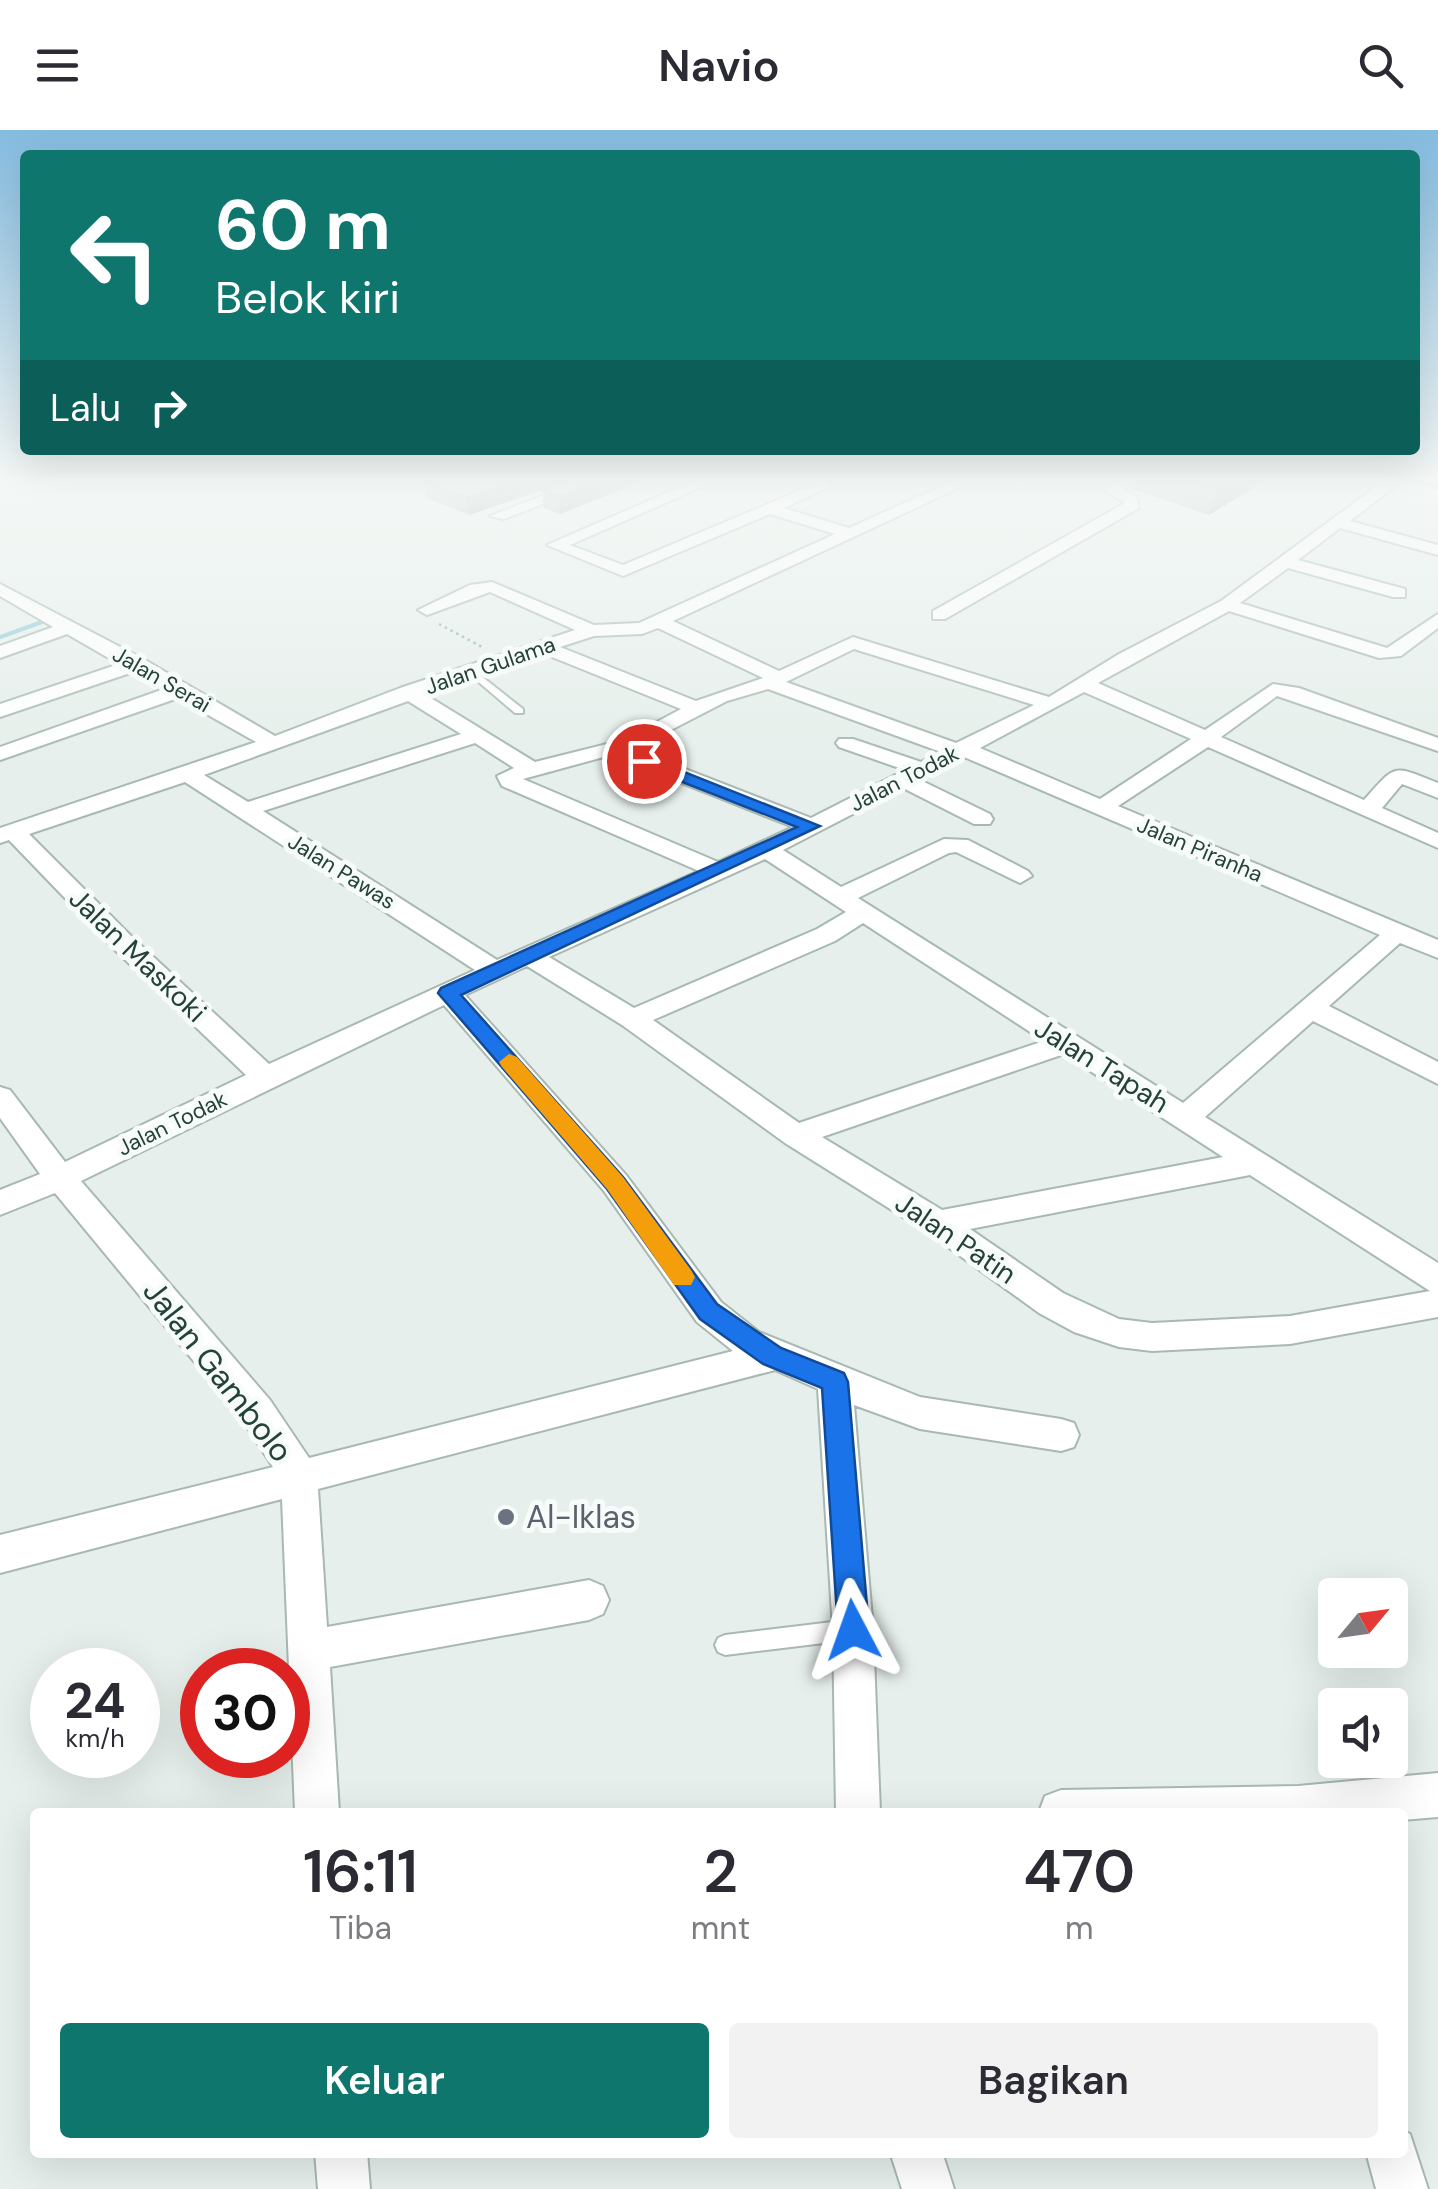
<!DOCTYPE html>
<html lang="id">
<style>
:root{--surface:#fff;--page:#f2f2f3;--text:#2b2b33;--muted:#7c7c81;--accent:#0f766e}
body{margin:0;font-family:"DM Sans",sans-serif;background:var(--page);color:var(--text);height:100vh;display:flex;flex-direction:column;font-size:38px;white-space:nowrap}
*{box-sizing:border-box;margin:0}
p{font-size:32px;color:var(--muted)}
.icon{flex:none;width:55px;height:55px;fill:none;stroke:currentColor;stroke-width:2;stroke-linecap:round;stroke-linejoin:round}
.map{position:relative;flex:1;overflow:hidden}
.sheet{position:absolute;left:30px;top:1678px;width:1378px;height:350px;display:flex;flex-direction:column;background:var(--surface);border-radius:10px;box-shadow:0 10px 40px #0002}
.sheet>*{flex:none}
.banner{position:absolute;left:20px;top:20px;width:1400px;height:305px;border-radius:10px;box-shadow:0 10px 40px #0002;background:#0f766e;color:#fff;overflow:hidden}
.needle{width:65px;rotate:61deg}
.controls{position:absolute;left:1318px;top:1448px;display:grid;gap:20px}
.controls a{display:grid;place-items:center;width:90px;height:90px;border-radius:10px;background:var(--surface);box-shadow:0 10px 40px #0002;font-size:50px}
.speed{position:absolute;left:30px;top:1518px;display:flex;gap:20px;font-size:50px;font-weight:700;text-align:center}
.speed>*{display:grid;place-content:center;width:130px;height:130px;border-radius:50%;background:var(--surface);box-shadow:0 10px 40px #0002;line-height:1}
.speed small{font-size:25px;font-weight:400}
.speed .limit{border:15px solid #d22;background:#fff;color:#111}
.pin{position:absolute;display:grid;place-items:center;width:85px;height:85px;color:#fff;margin:-42px;border:5px solid #fff;border-radius:50%;box-shadow:0 2px 10px #0007}
.me{position:absolute;width:110px;margin:-55px;rotate:356deg;stroke-linejoin:round;filter:drop-shadow(0 0 8px #0008)}
.turn{display:flex;align-items:center;gap:35px;height:210px;padding:0 30px;font-size:45px}
.turn .icon{width:130px;height:130px;stroke-width:2.5}
.turn b{display:block;font-size:70px;line-height:85px}
.then{display:flex;align-items:center;height:95px;padding:0 30px;background:#0003;gap:20px;font-size:38px}
.eta{display:flex;justify-content:space-evenly;align-items:center;height:170px;text-align:center}
.eta b{font-size:60px;font-weight:600;line-height:70px}
.primary-button{display:flex;gap:20px;margin-top:auto;padding:20px 30px}
.primary-button a{flex:1;height:115px;border-radius:10px;background:var(--accent);color:#fff;font-size:40px;font-weight:600;line-height:115px;text-align:center}
.primary-button a+a{background:var(--page);color:var(--text)}
header{display:flex;justify-content:space-between;align-items:center;height:130px;padding:0 30px;background:var(--surface);font-size:45px;font-weight:600}
.map>svg:first-child{display:block}
.lines{fill:none;stroke-linecap:round;stroke-linejoin:round}
.stream{stroke:#8ec9d4;stroke-width:4}
.lane-casing{stroke:#a8b8b2;stroke-width:4}
.street-casing{stroke:#a8b8b2;stroke-width:4}
.primary-casing{stroke:#c2cac8;stroke-width:4}
.path{stroke:#86b3a5;stroke-width:2.5;stroke-dasharray:2.5 4;stroke-linecap:butt}
.lane{fill:#fff;fill-rule:evenodd}
.street{fill:#fff;fill-rule:evenodd}
.primary{fill:#6aa596;fill-rule:evenodd}
.wall{fill:#a1aea9}
.shaded-wall{fill:#838d89}
.building{fill:#bbcac4;stroke:#838d89;stroke-width:2.5}
.route{fill:#1a73e8;stroke:#114b97;stroke-width:2.5}
.slow{fill:#f59e0b}
.worship-dot{fill:#6b7280;stroke:#f7fbf9;stroke-width:4}
.labels{text-anchor:middle;stroke-width:10;stroke-linejoin:round;paint-order:stroke}
.far-street-label{font-size:22px;fill:#24423a;stroke:#f7fbf9}
.street-label{font-size:28px;fill:#24423a;stroke:#f7fbf9}
.near-street-label{font-size:32px;fill:#24423a;stroke:#f7fbf9}
.near-worship-label{font-size:32px;fill:#5b616d;stroke:#f7fbf9;text-anchor:start}
</style>
<header><svg class="icon" aria-label="menu" viewBox="0 0 24 24"><path d="M4 6h16M4 12h16M4 18h16"/></svg>Navio<svg class="icon" aria-label="search" viewBox="0 0 24 24"><circle cx="10" cy="10" r="6"/><path d="M15 15l6 6"/></svg></header>
<div class="map">
<svg width="1438" height="2059" viewBox="0 0 1438 2059">
<rect width="100%" height="100%" fill="#e6efeb"/>
<g class="lines">
<path class="stream" d="M0,507L42,492"/>
<g class="lane-casing">
<g id="lane">
<path d="M471,538L523,579V583H515L468,543L466,541Z"/>
<path d="M849,1490L856,1493L859,1500L856,1507L849,1510L725,1525L718,1522L715,1515L718,1508L725,1505Z"/>
</g>
</g>
<g class="street-casing">
<g id="street">
<path d="M588,348H610L504,389L490,386Z"/>
<path d="M701,348H722L570,415L623,435L813,355L806,348H823L831,356L784,378L849,398L960,348H980L673,491L779,541L853,507L1049,567L1119,524L1221,471L1388,348H1406L1350,391L1438,415V425L1340,398L1298,430L1405,459V467H1393L1288,438L1240,473L1387,518L1438,484V498L1401,526L1379,528L1229,481L1098,553L1205,600L1273,554L1299,558L1438,608V621L1277,566L1221,607L1364,670C1397,633 1392,635 1438,653V668L1402,654L1382,678L1438,703V718L1208,617L1118,676L1438,810V828L1400,813L1329,876L1438,932V954L1313,891L1205,987L1438,1133V1187L1290,1214L1152,1221L1119,1217L1074,1202L1039,1183L927,1102L785,1013L622,895L527,836L465,865L626,1045L721,1172L759,1202L920,1267L1061,1289L1074,1293L1079,1305L1074,1317L1061,1321L920,1299L854,1275L873,1500L880,1682H836L833,1500L818,1259L775,1240L318,1359L327,1497L589,1450L603,1456L609,1470L603,1484L589,1490L330,1537L339,1682H295L282,1369L0,1443V1405L273,1337L244,1292L55,1063L0,1085V1060L40,1044L0,988V957L10,960L65,1032L246,945L116,821L9,710L0,713V698L256,612L178,568L0,630V617L164,559L133,542L0,587V574L119,534L67,504L0,528V516L53,497L0,466V454L145,530L275,606L400,558L575,500L490,462L427,485L418,480L470,455L492,452L594,495L639,493L835,404L770,384L623,446L547,415ZM658,498L763,548L696,571L560,517L594,506L642,504ZM854,519L1034,575L956,613L786,552ZM542,523L681,579L623,610L535,632L426,565ZM768,559L941,622L921,632L853,609H839L836,613L839,617L905,640L811,688L634,619L727,571ZM1084,562L1191,609L1100,669L980,618ZM408,571L461,604L248,672L204,645ZM475,613L514,638L497,646L502,656L699,741L497,830L263,681ZM611,625L793,697L718,732L523,649ZM964,627L1380,805L1183,973L858,768L949,723L956,722L1020,753L1032,746L1028,741L968,710L944,709L841,757L783,720L903,658L974,694H990L993,689L990,684L920,650ZM185,652L475,840L269,934L134,809L29,704ZM765,729L846,782L817,799L634,878L549,827ZM863,793L1044,911L799,993L653,890L835,811ZM444,875L604,1061L697,1192L733,1221L309,1328L270,1270L81,1051ZM1064,924L1223,1027L942,1080L822,1007ZM1250,1045L1430,1161L1290,1186L1152,1193L1119,1189L1063,1163L970,1099Z"/>
<path d="M1118,348H1136L1123,359L1136,366L1139,378L945,489H933V481L1125,373L1104,360Z"/>
<path d="M1438,1643V1687L1402,1690V1682H1039L1045,1666L1061,1660L1298,1656Z"/>
<path d="M1402,2000L1410,2004L1428,2059H1376L1366,2022H1402Z"/>
<path d="M315,2022H367L370,2059H318Z"/>
<path d="M890,2022H942L954,2059H902Z"/>
</g>
</g>
<g class="primary-casing">
<path id="primary" d="M1407,348L1438,349V359L1410,351Z"/>
</g>
<path class="path" d="M439,494L484,518"/>
<use href="#lane" class="lane"/>
<use href="#street" class="street"/>
<use href="#primary" class="primary"/>
</g>
<g class="wall">
<path d="M433,348H650L560,384L544,378L542,360L546,359L469,385L427,368L424,351Z"/>
<path d="M1132,348H1269L1209,385L1130,358Z"/>
</g>
<g class="shaded-wall">
<path d="M525,348H577L469,385L466,368Z"/>
<path d="M606,348H650L560,384L559,366Z"/>
<path d="M1235,348H1269L1209,385L1216,359Z"/>
</g>
<g class="building">
<path d="M433,348H525L466,368L424,351Z"/>
<path d="M574,348H606L559,366L542,360Z"/>
<path d="M1182,348H1235L1216,359Z"/>
</g>
<linearGradient id="sky" x2="0" y2="1"><stop stop-color="#84bce0"/><stop offset="0.55" stop-color="#f4f8f6"/><stop offset="1" stop-color="#f4f8f6" stop-opacity="0"/></linearGradient>
<rect width="1438" height="636" fill="url(#sky)"/>
<path class="route" d="M644,626L820,696L461,865L623,1047L717,1174L781,1218L844,1243L848,1252L869,1500L864,1510L853,1515L842,1510L838,1500L822,1258L763,1234L700,1189L607,1059L438,863L441,858L797,697L639,635L636,631Z"/>
<path class="slow" d="M509,924L517,927L623,1047L691,1140L695,1147L691,1155H674L607,1059L502,937L499,932Z"/>
<circle class="worship-dot" cx="506" cy="1387" r="10"/>
<g class="labels">
<g class="far-street-label">
<text transform="translate(490 535) rotate(-19)" y="8">Jalan Gulama</text>
<text transform="translate(162 549) rotate(30)" y="8">Jalan Serai</text>
<text transform="translate(904 648) rotate(-27)" y="8">Jalan Todak</text>
<text transform="translate(1200 719) rotate(23)" y="8">Jalan Piranha</text>
<text transform="translate(342 741) rotate(32)" y="8">Jalan Pawas</text>
<text transform="translate(172 993) rotate(-26)" y="8">Jalan Todak</text>
</g>
<g class="street-label">
<text transform="translate(138 825) rotate(44)" y="10">Jalan Maskoki</text>
<text transform="translate(1102 935) rotate(32)" y="10">Jalan Tapah</text>
<text transform="translate(956 1108) rotate(34)" y="10">Jalan Patin</text>
</g>
<g class="near-street-label">
<text transform="translate(218 1241) rotate(52)" y="11">Jalan Gambolo</text>
</g>
<g class="near-worship-label">
<text x="526" y="1398">Al-Iklas</text>
</g>
</g>
</svg>
<div class="controls">
<a><svg class="needle" viewBox="-14 -14 28 28"><path d="M0-13l5 13h-10z" fill="#e53935"/><path d="M0 13l5-13h-10z" fill="#7c7c81"/></svg></a>
<a><svg class="icon" aria-label="sound" viewBox="0 0 24 24"><path d="M4 9h4l5-4v14l-5-4H4zM17 9q2 3 0 6"/></svg></a>
</div>
<div class="speed"><div>24<small>km/h</small></div><div class="limit">30</div></div>
<div class="pin" style="left:644px;top:631px;background:#d93025"><svg class="icon" aria-label="arrive" viewBox="0 0 24 24"><path d="M6 21V4h12l-3 4 3 4H6"/></svg></div>
<svg class="me" style="left:853px;top:1500px" viewBox="-20 -20 40 40"><path d="M0-17L14 15 0 8-14 15z" fill="#1a73e8" stroke="#fff" stroke-width="4"/></svg>
<div class="banner">
<div class="turn"><svg class="icon" aria-label="left" viewBox="0 0 24 24"><path d="M17 20v-9H6M10 6l-5 5 5 5"/></svg><div><b>60 m</b>Belok kiri</div></div>
<div class="then">Lalu<svg class="icon" aria-label="right" viewBox="0 0 24 24"><path d="M7 20v-9h11M14 6l5 5-5 5"/></svg></div>
</div>
<section class="sheet">
<div class="eta">
<div><b>16:11</b><p>Tiba</p></div>
<div><b>2</b><p>mnt</p></div>
<div><b>470</b><p>m</p></div>
</div>
<div class="primary-button"><a>Keluar</a><a>Bagikan</a></div>
</section>
</div>
